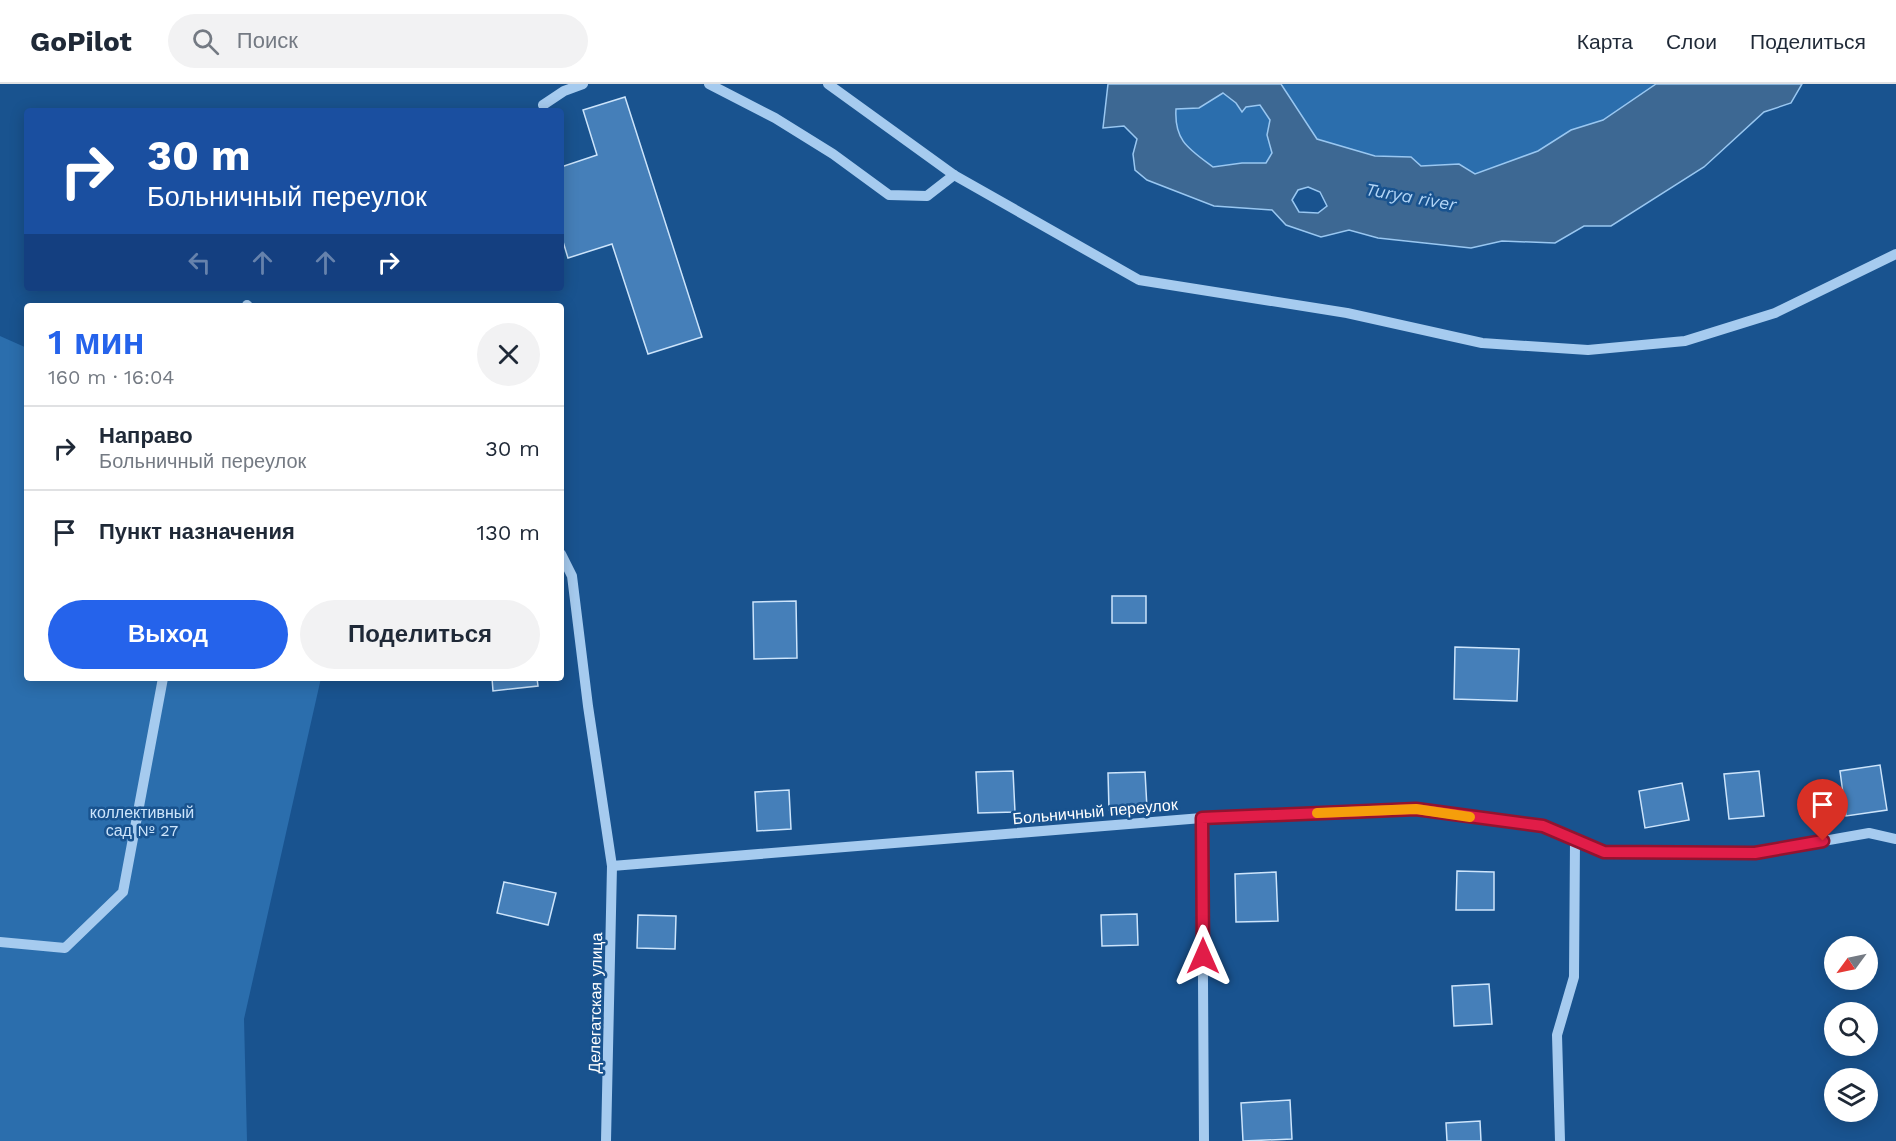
<!DOCTYPE html>
<html lang="ru">
<meta charset="utf-8">
<style>
:root{--surface:#fff;--page:#f2f2f3;--text:#1f2937;--muted:#747a83;--line:#e0e1e3;--accent:#2563eb}
body{margin:0;font-family:"Work Sans",sans-serif;background:var(--page);color:var(--text);height:100vh;display:flex;flex-direction:column;font-size:22px;white-space:nowrap}
*{box-sizing:border-box;margin:0}
p{font-size:20px;color:var(--muted)}
.icon{flex:none;width:33px;height:33px;fill:none;stroke:currentColor;stroke-width:2;stroke-linecap:round;stroke-linejoin:round}
.map{position:relative;flex:1;overflow:hidden}
.sheet{position:absolute;left:24px;top:219px;width:540px;height:378px;display:flex;flex-direction:column;background:var(--surface);border-radius:6px;box-shadow:0 3px 15px #0003}
.sheet>*{flex:none}
.hud{position:absolute;left:24px;top:24px;width:540px;height:183px;border-radius:6px;box-shadow:0 3px 15px #0003;background:#1a4fa0;color:#fff;overflow:hidden}
.needle{width:39px;rotate:237deg}
.buttons{position:absolute;left:1824px;top:852px;display:grid;gap:12px}
.buttons a{display:grid;place-items:center;width:54px;height:54px;border-radius:50%;background:var(--surface);box-shadow:0 3px 15px #0003;font-size:30px}
.pin{position:absolute;display:grid;place-items:center;width:51px;height:51px;color:#fff;margin:-62px -26px;border-radius:50% 50% 50% 0;rotate:-45deg;box-shadow:0 0 6px #0007}
.pin .icon{rotate:45deg}
.me{position:absolute;width:66px;margin:-33px;rotate:0deg;stroke-linejoin:round;filter:drop-shadow(0 0 4px #0008)}
.turn{display:flex;align-items:center;gap:21px;height:126px;padding:0 24px;font-size:27px}
.turn .icon{width:78px;height:78px;stroke-width:2.5}
.turn b{display:block;font-size:42px;line-height:51px}
.lanes{display:flex;align-items:center;height:57px;padding:0 24px;background:#0003;justify-content:center;gap:30px;direction:ltr}
.lanes .off{opacity:.35}
.round{display:grid;place-items:center;flex:none;width:63px;height:63px;border-radius:32px;background:var(--page)}
.headline{display:flex;align-items:center;justify-content:space-between;height:102px;padding:0 24px}
h1{font-size:36px;font-weight:600;line-height:45px;color:var(--accent)}
.primary-button{display:flex;gap:12px;margin-top:auto;padding:12px 24px}
.primary-button a{flex:1;height:69px;border-radius:36px;background:var(--accent);color:#fff;font-size:24px;font-weight:600;line-height:69px;text-align:center}
.primary-button a+a{background:var(--page);color:var(--text)}
ul{padding:0;list-style:none}
li{display:flex;align-items:center;gap:18px;height:84px;padding:0 24px;border-top:2px solid var(--line)}
li div{flex:1}
li b{display:block;font-size:22px}
li em{font-style:normal}
header{display:flex;align-items:center;gap:36px;box-sizing:border-box;height:84px;padding:0 30px;background:var(--surface);border-bottom:2px solid var(--line)}
header strong{font-size:28px}
nav{display:flex;gap:33px;margin-inline-start:auto;font-size:21px}
.search{width:420px;height:54px;background:var(--page);display:flex;align-items:center;gap:15px;box-sizing:border-box;padding:0 21px;border-radius:33px;color:var(--muted);font-size:22px}
.map>svg:first-child{display:block}
.green{fill:#2b6ead}
.water{fill:#3d6893;stroke:#99c7f1;stroke-width:1.5;fill-rule:evenodd}
.building{fill:#457fb9;stroke:#cce4fb;stroke-width:1.5}
.lines{fill:none;stroke-linecap:round;stroke-linejoin:round}
.minor{stroke:#a6cbef;stroke-width:10}
.route-casing{stroke:#92132f;stroke-width:15}
.route{stroke:#e11d48;stroke-width:10}
.slow{stroke:#f59e0b;stroke-width:10}
.labels{text-anchor:middle;stroke-width:5;stroke-linejoin:round;paint-order:stroke}
.street-label{font-size:16px;fill:#fff;stroke:#19538f}
.park-label{font-size:16px;fill:#cce4fb;stroke:#19538f}
.water-label{font-size:18px;font-style:italic;fill:#b2d5f6;stroke:#19538f}
</style>
<header>
<strong>GoPilot</strong>
<div class="search"><svg class="icon" aria-label="search" viewBox="0 0 24 24"><circle cx="10" cy="10" r="6"/><path d="M15 15l6 6"/></svg>Поиск</div>
<nav><a>Карта</a><a>Слои</a><a>Поделиться</a></nav>
</header>
<div class="map">
<svg width="1896" height="1057" viewBox="0 0 1896 1057">
<rect width="100%" height="100%" fill="#19538f"/>
<g class="green">
<path d="M1281,0H1656L1603,36L1571,46L1538,67L1475,91L1458,80L1421,82L1411,73L1375,72L1317,55Z"/>
<path d="M1223,9L1246,23L1260,21L1270,37L1267,51L1272,69L1266,79H1242L1213,83C1189,65 1174,58 1176,25L1199,24Z"/>
<path d="M0,252L27,264V594H321L244,935L247,1057H0Z"/>
</g>
<path class="water" d="M1108,0H1281L1317,55L1375,72L1411,73L1421,82L1459,80L1475,90L1538,67L1571,46L1603,36L1656,0H1802L1791,19L1764,28L1704,83L1611,142H1584L1555,159L1502,157L1471,164L1378,154L1349,146L1321,153L1286,141L1272,126L1214,122L1147,96L1135,86L1133,70L1137,55L1124,42L1103,44ZM1223,9L1236,19L1242,28L1246,23L1260,21L1270,36L1267,51L1272,69L1266,79H1242L1213,83C1189,65 1174,57 1176,25L1199,24ZM1308,103L1320,108L1327,122L1318,129L1299,128L1292,116L1298,106Z"/>
<g class="building">
<path d="M625,13L702,253L648,270L612,160L568,174L561,151V83L597,71L583,26Z"/>
<rect x="1112" y="512" width="34" height="27"/>
<path d="M796,517L797,574L754,575L753,518Z"/>
<path d="M1455,563L1519,565L1517,617L1454,615Z"/>
<path d="M492,594H537L538,602L493,607Z"/>
<path d="M1880,681L1887,726L1846,732L1840,687Z"/>
<path d="M1013,687L1015,728L978,729L976,688Z"/>
<path d="M1759,687L1764,732L1729,735L1724,690Z"/>
<path d="M1145,688L1147,724L1109,726L1108,689Z"/>
<path d="M1682,699L1689,736L1645,744L1639,707Z"/>
<path d="M789,706L791,745L757,747L755,708Z"/>
<path d="M1457,787L1494,788V826H1456Z"/>
<path d="M1276,788L1278,837L1236,838L1235,790Z"/>
<path d="M504,798L556,809L548,841L497,829Z"/>
<path d="M1137,830L1138,861L1102,862L1101,831Z"/>
<path d="M638,831L676,832L675,865L637,864Z"/>
<path d="M1489,900L1492,940L1454,942L1452,902Z"/>
<path d="M1290,1016L1292,1055L1243,1057L1241,1019Z"/>
<path d="M1480,1037L1481,1057H1447L1446,1039Z"/>
</g>
<g class="lines">
<g class="minor">
<path d="M709,0L775,34L833,70L889,111L927,112L954,91"/>
<path d="M828,0L954,91L1139,196L1347,229L1482,259L1588,266L1685,257L1775,229L1896,170"/>
<path d="M543,21L564,7L583,0"/>
<path d="M247,221L248,222"/>
<path d="M561,470L572,492L588,622L612,782L606,1057"/>
<path d="M1202,734L1204,1057"/>
<path d="M612,782L1202,734L1416,725L1543,742L1603,768L1755,769L1869,749L1896,755"/>
<path d="M0,858L65,864L123,808L163,594"/>
<path d="M1560,1057L1557,951L1574,893L1575,756"/>
</g>
</g>
<g class="lines">
<g class="route-casing">
<path id="route" d="M1203,872L1202,734L1416,725L1543,742L1604,768L1755,769L1823,757"/>
</g>
<use href="#route" class="route"/>
<path class="slow" d="M1317,729L1416,725L1470,733"/>
</g>
<g class="labels">
<g class="street-label">
<text transform="translate(1095 727) rotate(-5)" y="6">Больничный переулок</text>
<text transform="translate(595 919) rotate(-89)" y="6">Делегатская улица</text>
</g>
<g class="park-label">
<text x="142" y="734">коллективный<tspan x="142" dy="18">сад № 27</tspan></text>
</g>
<g class="water-label">
<text transform="translate(1411 113) rotate(10)" y="6">Turya river</text>
</g>
</g>
</svg>
<div class="buttons">
<a><svg class="needle" viewBox="-14 -14 28 28"><path d="M0-13l5 13h-10z" fill="#e53935"/><path d="M0 13l5-13h-10z" fill="#747a83"/></svg></a>
<a><svg class="icon" aria-label="search" viewBox="0 0 24 24"><circle cx="10" cy="10" r="6"/><path d="M15 15l6 6"/></svg></a>
<a><svg class="icon" aria-label="layers" viewBox="0 0 24 24"><path d="M12 4l9 5-9 5-9-5zM3 14l9 5 9-5"/></svg></a>
</div>
<div class="pin" style="left:1823px;top:757px;background:#d93025"><svg class="icon" aria-label="arrive" viewBox="0 0 24 24"><path d="M6 21V4h12l-3 4 3 4H6"/></svg></div>
<svg class="me" style="left:1203px;top:872px" viewBox="-20 -20 40 40"><path d="M0-17L14 15 0 8-14 15z" fill="#e11d48" stroke="#fff" stroke-width="4"/></svg>
<div class="hud">
<div class="turn"><svg class="icon" aria-label="right" viewBox="0 0 24 24"><path d="M7 20v-9h11M14 6l5 5-5 5"/></svg><div><b>30 m</b>Больничный переулок</div></div>
<div class="lanes"><svg class="icon off" aria-label="left" viewBox="0 0 24 24"><path d="M17 20v-9H6M10 6l-5 5 5 5"/></svg><svg class="icon off" aria-label="ahead" viewBox="0 0 24 24"><path d="M12 20V5M6 11l6-6 6 6"/></svg><svg class="icon off" aria-label="ahead" viewBox="0 0 24 24"><path d="M12 20V5M6 11l6-6 6 6"/></svg><svg class="icon" aria-label="right" viewBox="0 0 24 24"><path d="M7 20v-9h11M14 6l5 5-5 5"/></svg></div>
</div>
<section class="sheet">
<div class="headline"><div><h1>1 мин</h1><p>160 m · 16:04</p></div><a class="round"><svg class="icon" aria-label="close" viewBox="0 0 24 24"><path d="M6 6l12 12M18 6L6 18"/></svg></a></div>
<ul>
<li><svg class="icon" aria-label="right" viewBox="0 0 24 24"><path d="M7 20v-9h11M14 6l5 5-5 5"/></svg><div><b>Направо</b><p>Больничный переулок</p></div><em>30 m</em></li>
<li><svg class="icon" aria-label="arrive" viewBox="0 0 24 24"><path d="M6 21V4h12l-3 4 3 4H6"/></svg><div><b>Пункт назначения</b></div><em>130 m</em></li>
</ul>
<div class="primary-button"><a>Выход</a><a>Поделиться</a></div>
</section>
</div>
